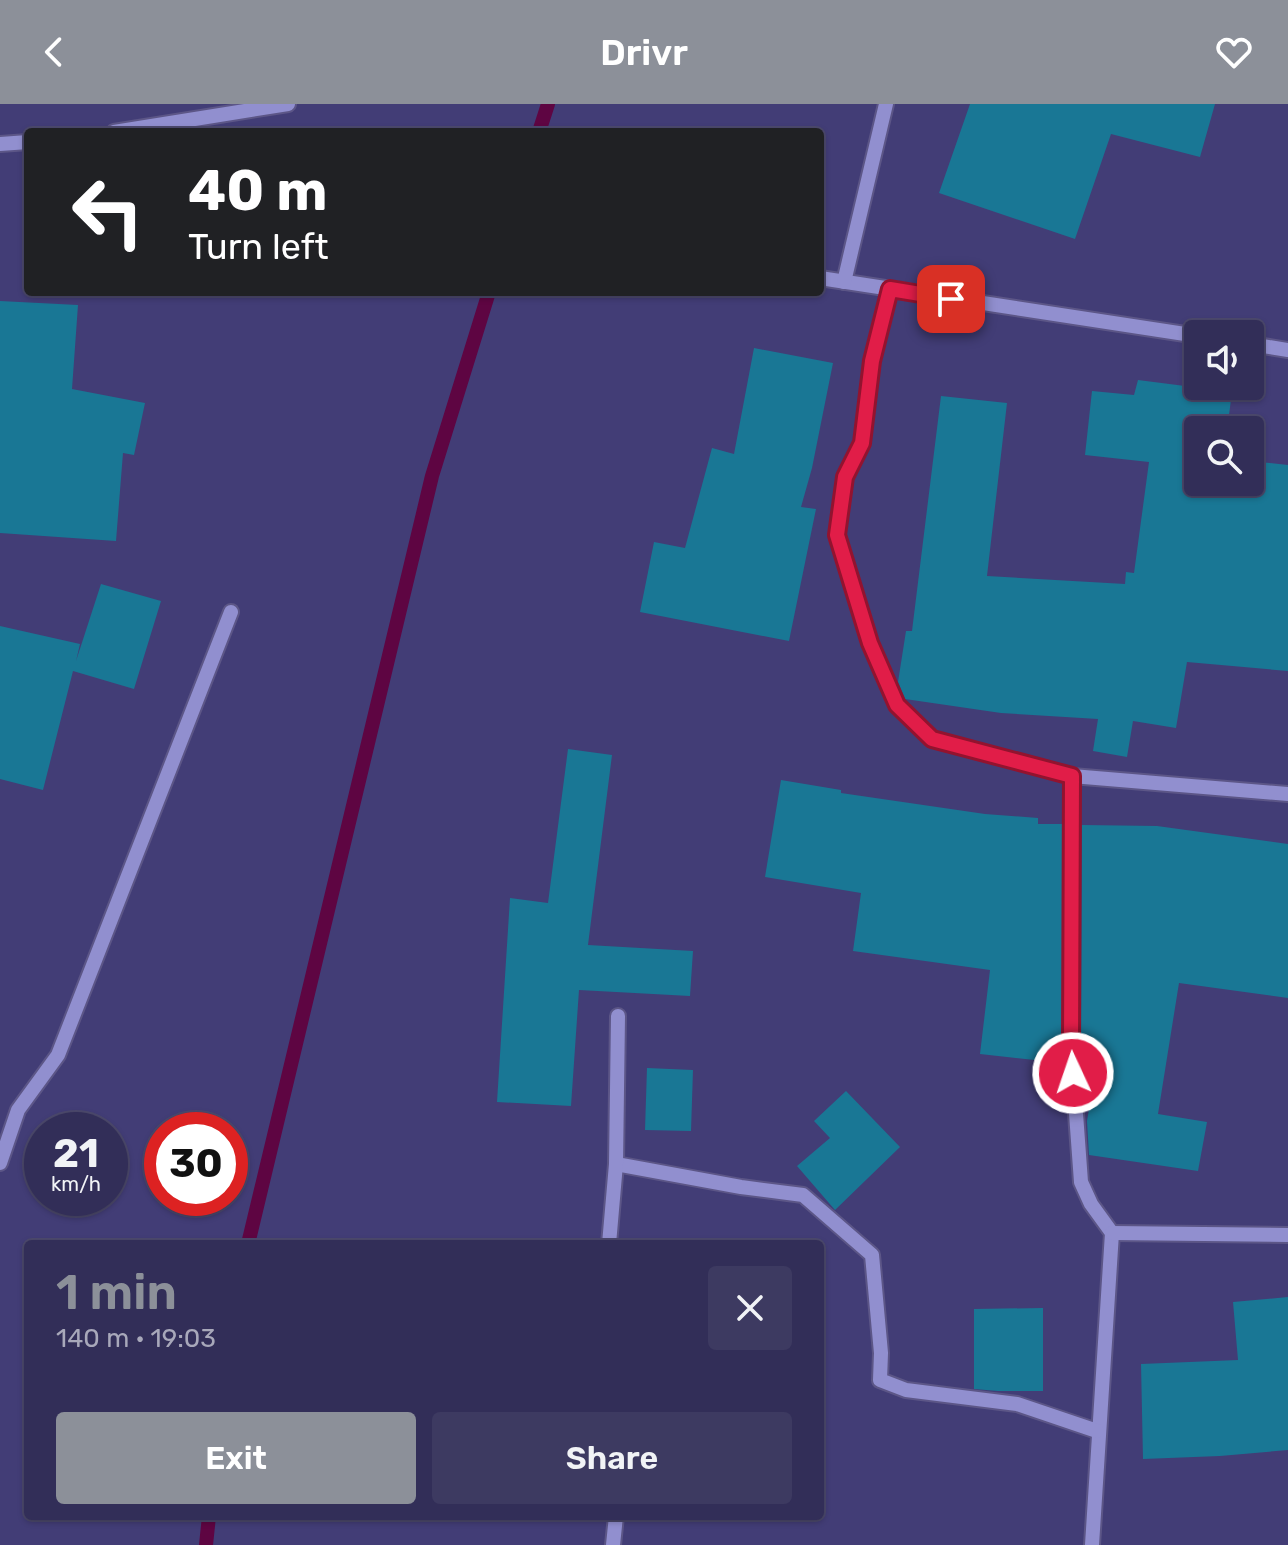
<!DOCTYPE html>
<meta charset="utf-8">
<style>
:root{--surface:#322e58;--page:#3d3a61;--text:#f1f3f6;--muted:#a8a8ba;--line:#4d4a6e;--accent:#8c9099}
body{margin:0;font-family:Rubik,sans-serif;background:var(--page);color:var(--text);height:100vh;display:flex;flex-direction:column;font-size:30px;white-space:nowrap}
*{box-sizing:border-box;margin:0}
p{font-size:26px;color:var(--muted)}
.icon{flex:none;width:44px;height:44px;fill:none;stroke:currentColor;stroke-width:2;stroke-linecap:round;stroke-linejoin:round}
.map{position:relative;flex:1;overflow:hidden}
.panel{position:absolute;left:24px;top:1136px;width:800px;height:280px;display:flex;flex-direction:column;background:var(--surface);border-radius:8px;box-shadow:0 2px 6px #0004,0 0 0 2px var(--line)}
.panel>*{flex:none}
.banner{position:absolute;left:24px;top:24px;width:800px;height:168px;border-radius:8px;box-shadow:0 2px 6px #0004,0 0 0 2px var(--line);background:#202124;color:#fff;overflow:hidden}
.tools{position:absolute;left:1184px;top:216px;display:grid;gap:16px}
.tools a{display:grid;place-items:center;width:80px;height:80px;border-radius:8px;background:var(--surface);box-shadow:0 2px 6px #0004,0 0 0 2px var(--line);font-size:40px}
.speed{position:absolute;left:24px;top:1008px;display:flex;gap:16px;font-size:40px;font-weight:700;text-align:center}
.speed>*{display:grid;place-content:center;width:104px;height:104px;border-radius:50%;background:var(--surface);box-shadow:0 2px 6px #0004,0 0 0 2px var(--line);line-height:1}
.speed small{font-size:20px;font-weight:400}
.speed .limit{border:12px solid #d22;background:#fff;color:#111}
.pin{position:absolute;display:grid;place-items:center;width:68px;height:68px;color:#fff;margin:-34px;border-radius:16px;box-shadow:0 4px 12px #0006}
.me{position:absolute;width:88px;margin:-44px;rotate:357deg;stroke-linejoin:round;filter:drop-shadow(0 0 6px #0008)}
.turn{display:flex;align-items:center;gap:28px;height:168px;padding:0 32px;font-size:36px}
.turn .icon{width:104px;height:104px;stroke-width:2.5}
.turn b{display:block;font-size:56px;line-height:68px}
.round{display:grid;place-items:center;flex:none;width:84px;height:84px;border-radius:8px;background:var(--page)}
.headline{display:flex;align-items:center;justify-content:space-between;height:136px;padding:0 32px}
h1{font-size:48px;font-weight:600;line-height:60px;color:var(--accent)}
.button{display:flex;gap:16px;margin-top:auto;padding:16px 32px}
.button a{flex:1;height:92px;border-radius:8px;background:var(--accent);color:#fff;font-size:32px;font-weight:600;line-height:92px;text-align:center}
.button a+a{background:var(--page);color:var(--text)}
header{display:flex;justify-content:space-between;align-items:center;height:104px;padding:0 32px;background:var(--accent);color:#fff;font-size:36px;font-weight:600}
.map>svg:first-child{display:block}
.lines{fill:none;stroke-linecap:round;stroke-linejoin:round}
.stream{stroke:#5e0542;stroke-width:14}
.building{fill:#197795}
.minor-casing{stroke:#5c5687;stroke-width:18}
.minor{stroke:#918fcf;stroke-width:14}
.route-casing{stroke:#92132f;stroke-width:20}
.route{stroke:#e11d48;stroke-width:14}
</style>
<header><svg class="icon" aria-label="back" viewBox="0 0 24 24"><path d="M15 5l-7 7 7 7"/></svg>Drivr<svg class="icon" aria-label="heart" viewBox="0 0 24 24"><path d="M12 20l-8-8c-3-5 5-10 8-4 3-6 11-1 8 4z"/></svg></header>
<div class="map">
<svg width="1288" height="1441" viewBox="0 0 1288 1441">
<rect width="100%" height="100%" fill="#423d76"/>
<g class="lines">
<g class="stream">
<path d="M539,28L548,0"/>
<path d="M248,1140L432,372L489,188"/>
<path d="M206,1441L209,1412"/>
</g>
</g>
<g class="building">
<path d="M970,0H1215L1200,53L1111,30L1075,135L939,89Z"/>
<path d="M0,197L78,201L72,285L145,299L134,351L123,349L116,437L0,429Z"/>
<path d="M754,244L833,259L812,364L801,403L816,405L789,537L640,508L654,438L685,444L712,344L734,350Z"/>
<path d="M1138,276L1232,288L1227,326H1198V378H1250V357L1288,361V567L1187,558L1176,624L1133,617L1127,653L1093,647L1098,615L1001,609L905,595L898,578L906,527H912L941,292L1007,299L987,472L1125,480L1126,468L1134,469L1149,358L1085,351L1092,287L1134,291Z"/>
<path d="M101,480L161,497L134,585L73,567L43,686L0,675V522L80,540L76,557Z"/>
<path d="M568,645L612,651L588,841L693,847L690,892L579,886L571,1002L497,998L510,794L548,799Z"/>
<path d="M781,676L841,686V689L985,710L1038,714V720H1062V959L980,950L990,866L853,847L861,789L765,773Z"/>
<path d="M1082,721L1157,722L1288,740V894L1179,879L1158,1010L1207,1018L1198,1067L1089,1051L1087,1017L1096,963L1083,962L1081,941Z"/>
<path d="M647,964L693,966L691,1027L645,1026Z"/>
<path d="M846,987L900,1043L835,1106L797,1062L830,1034L814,1017Z"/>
<path d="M1288,1193V1346L1220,1352L1143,1355L1141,1260L1238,1256L1233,1198Z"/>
<path d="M1043,1204V1287H998L974,1285V1205Z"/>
</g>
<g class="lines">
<g class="minor-casing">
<g id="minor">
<path d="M114,28L288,0"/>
<path d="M0,40L28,38"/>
<path d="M820,174L1198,232"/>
<path d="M844,178L886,0"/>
<path d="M890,185L872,257L862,339L845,373L837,431L870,539L897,601L932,635L1072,672L1288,690"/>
<path d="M1250,240L1288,246"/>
<path d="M1072,672L1071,941L1081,1078L1091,1100L1112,1129L1092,1441"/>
<path d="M0,1059L18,1006L58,951L231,508"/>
<path d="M616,1060L741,1083L803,1091L872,1151L881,1249L880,1276L906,1286L1017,1300L1097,1327"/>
<path d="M1112,1129L1288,1131"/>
<path d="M609,1140L616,1060L618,912"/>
<path d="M613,1441L616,1412"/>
</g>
</g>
<use href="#minor" class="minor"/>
</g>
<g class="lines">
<g class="route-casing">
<path id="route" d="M951,195L890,185L872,257L862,339L845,373L837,431L870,539L897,601L932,635L1072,672L1071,941L1073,969"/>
</g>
<use href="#route" class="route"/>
</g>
</svg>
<div class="tools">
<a><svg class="icon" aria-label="sound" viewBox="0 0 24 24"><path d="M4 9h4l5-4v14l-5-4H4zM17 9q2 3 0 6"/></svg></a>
<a><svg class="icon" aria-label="search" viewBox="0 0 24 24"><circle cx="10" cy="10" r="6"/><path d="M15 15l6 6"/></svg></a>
</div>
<div class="speed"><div>21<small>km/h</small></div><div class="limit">30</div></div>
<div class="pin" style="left:951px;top:195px;background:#d93025"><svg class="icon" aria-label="arrive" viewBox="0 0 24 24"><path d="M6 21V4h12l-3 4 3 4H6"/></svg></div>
<svg class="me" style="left:1073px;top:969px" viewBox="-20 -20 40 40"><circle r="17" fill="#e11d48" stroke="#fff" stroke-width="3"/><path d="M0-11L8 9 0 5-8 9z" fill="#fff"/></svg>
<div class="banner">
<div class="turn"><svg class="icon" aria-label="left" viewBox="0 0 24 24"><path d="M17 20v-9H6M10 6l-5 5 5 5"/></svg><div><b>40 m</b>Turn left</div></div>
</div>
<section class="panel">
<div class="headline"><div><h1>1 min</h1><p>140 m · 19:03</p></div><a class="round"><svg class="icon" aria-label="close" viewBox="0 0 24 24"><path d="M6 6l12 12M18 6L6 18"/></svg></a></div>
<div class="button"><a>Exit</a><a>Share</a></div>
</section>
</div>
